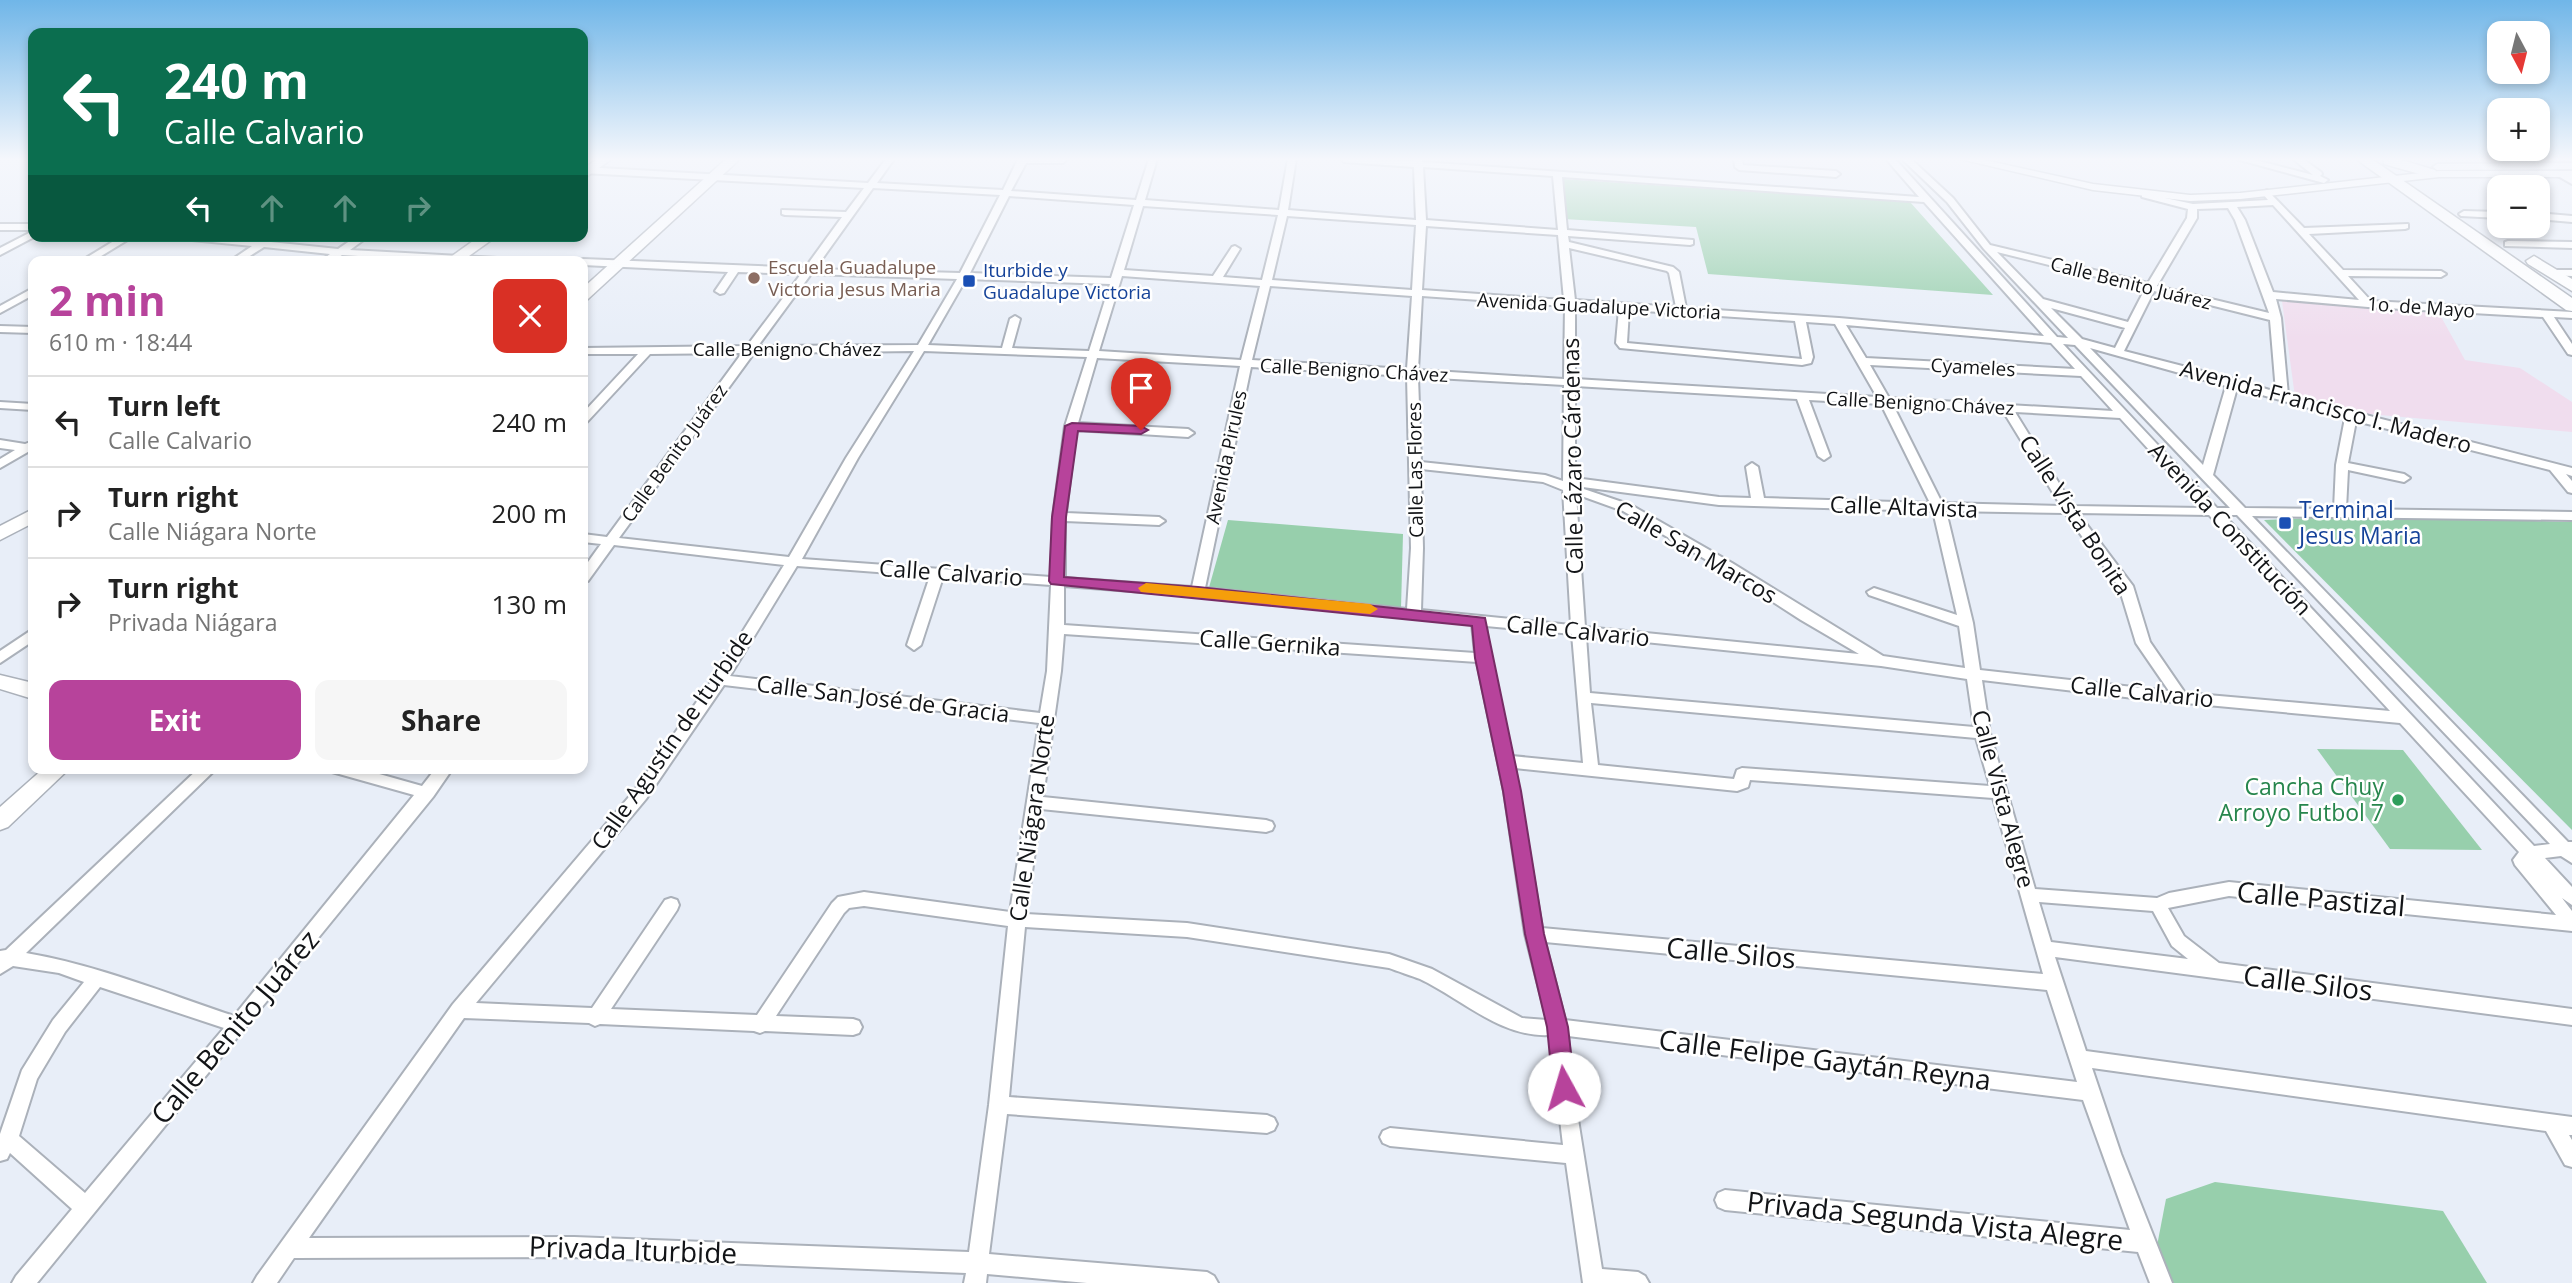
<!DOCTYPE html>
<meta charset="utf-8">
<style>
:root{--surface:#fff;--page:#f6f6f6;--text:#222;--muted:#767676;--line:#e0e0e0;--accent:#b7439b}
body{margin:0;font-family:"Open Sans",sans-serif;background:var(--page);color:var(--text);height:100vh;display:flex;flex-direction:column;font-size:26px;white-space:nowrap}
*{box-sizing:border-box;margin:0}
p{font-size:23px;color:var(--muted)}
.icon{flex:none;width:38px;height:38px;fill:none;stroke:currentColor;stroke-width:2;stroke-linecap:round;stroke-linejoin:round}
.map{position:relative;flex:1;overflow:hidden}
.sheet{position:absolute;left:28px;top:256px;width:560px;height:518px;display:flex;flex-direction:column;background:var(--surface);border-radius:14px;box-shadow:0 4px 10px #0003}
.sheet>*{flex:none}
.top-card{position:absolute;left:28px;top:28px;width:560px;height:214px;border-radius:14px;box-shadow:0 4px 10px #0003;background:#0b6e4f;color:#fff;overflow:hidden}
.needle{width:46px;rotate:173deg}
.tools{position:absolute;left:2487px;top:21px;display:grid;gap:14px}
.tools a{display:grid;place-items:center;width:63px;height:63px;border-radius:14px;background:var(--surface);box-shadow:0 4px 10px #0003;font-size:35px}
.pin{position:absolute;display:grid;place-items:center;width:60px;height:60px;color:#fff;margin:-72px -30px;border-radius:50% 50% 50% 0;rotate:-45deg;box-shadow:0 0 7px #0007}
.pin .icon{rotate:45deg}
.me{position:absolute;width:77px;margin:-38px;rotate:354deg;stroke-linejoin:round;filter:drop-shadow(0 0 5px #0008)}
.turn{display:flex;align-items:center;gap:24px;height:147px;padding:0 21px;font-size:32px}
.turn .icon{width:91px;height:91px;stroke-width:2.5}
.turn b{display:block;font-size:49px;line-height:60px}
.lanes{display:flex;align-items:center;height:66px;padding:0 21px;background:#0003;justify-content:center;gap:35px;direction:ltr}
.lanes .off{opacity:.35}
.round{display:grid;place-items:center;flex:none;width:74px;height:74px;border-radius:14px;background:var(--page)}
.headline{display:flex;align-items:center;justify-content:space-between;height:119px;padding:0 21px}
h1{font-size:42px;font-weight:700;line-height:52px;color:var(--accent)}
.action{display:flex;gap:14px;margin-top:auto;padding:14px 21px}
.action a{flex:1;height:80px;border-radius:14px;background:var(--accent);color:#fff;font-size:28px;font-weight:700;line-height:80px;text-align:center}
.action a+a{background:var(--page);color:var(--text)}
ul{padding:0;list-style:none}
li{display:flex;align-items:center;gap:21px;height:91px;padding:0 21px;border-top:2px solid var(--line)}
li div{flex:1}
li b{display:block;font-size:26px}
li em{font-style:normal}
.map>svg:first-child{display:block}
.education{fill:#f0ddee}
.green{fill:#97cfac}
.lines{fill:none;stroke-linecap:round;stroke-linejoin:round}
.minor-casing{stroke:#abb1ba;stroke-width:4}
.tertiary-casing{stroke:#abb1ba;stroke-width:3}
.secondary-casing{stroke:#abb1ba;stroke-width:3}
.primary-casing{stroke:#abb1ba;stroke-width:3}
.minor{fill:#fff;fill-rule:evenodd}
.tertiary{fill:#fff;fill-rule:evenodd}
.secondary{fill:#fff;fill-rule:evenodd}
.primary{fill:#fff;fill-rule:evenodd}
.route{fill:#b7439b;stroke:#772c65;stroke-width:2}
.slow{fill:#f59e0b}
.education-dot{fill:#8d6e63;stroke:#fff;stroke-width:2.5}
.transit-dot{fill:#1a4fb4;stroke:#fff;stroke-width:2.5}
.leisure-dot{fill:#2e9e5b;stroke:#fff;stroke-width:2.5}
.labels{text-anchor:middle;stroke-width:5;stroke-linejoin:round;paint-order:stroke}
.far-education-label{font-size:19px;fill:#785e54;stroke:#fff;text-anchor:start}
.far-transit-label{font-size:19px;fill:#164399;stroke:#fff;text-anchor:start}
.far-street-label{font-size:19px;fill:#121417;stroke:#fff}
.street-label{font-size:23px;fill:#121417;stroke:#fff}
.transit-label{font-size:23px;fill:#164399;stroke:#fff;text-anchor:start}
.leisure-label{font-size:23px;fill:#27864d;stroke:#fff;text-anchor:end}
.near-street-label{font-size:28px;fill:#121417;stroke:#fff}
</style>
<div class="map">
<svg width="2572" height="1283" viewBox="0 0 2572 1283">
<rect width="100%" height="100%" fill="#e8eef8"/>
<path class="education" d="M2282,301L2439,313L2465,360L2520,368L2572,402V432L2357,413L2295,397Z"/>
<g class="green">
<path d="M1563,179L1910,202L1993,295L1708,274L1696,227L1564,219Z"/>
<path d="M2357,516L2572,522V830L2264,520Z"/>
<path d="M1228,520L1403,534L1401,608L1208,591Z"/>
<path d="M2317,749L2403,750L2482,850L2390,849Z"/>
<path d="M2215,1182L2443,1211L2487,1283H2168L2156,1251L2166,1199Z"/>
</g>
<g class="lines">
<g class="minor-casing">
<g id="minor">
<path d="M886,159H894L877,183L1003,190L1018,159H1067L1063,163H1026L1011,191L1136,200L1149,159H1157L1145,200L1279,210L1288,159H1296L1288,210L1416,220L1414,167L1344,162L1340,159L1414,161V159H1422V162L1919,197L1886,159H1895L2057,337L2068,338L1984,249L1947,202L1902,159H1911L1953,198L1990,245L2148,283L2187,218L2188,209L2142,197V193L2193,204L2268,200L2262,193L2267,190L2304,228L2408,224V228L2405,229L2309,234L2343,270L2441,271L2446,274L2441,277L2348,276L2371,301L2572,312V318L2554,317L2572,344V355L2568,354L2543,317L2368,307L2276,299L2281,318L2288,395L2572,468V476L2566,474L2572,481V493L2568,492L2550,470L2356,421L2348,463L2404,474L2410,478L2404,482L2348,470L2346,509L2572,512V520L2252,516L2568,842H2572V863L2561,856L2545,858L2572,887V905L2562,898L2572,911V931L2229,896L2168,908L2184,936L2219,963L2572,1009V1025L2055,957L2086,1051L2572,1117V1135H2569L2572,1140V1167L2565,1165L2546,1131L2092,1068L2121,1154L2172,1283H2150L2138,1252L1725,1210L1718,1207L1715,1200L1718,1193L1725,1190L2130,1230L2083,1100L1568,1036L1573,1088L1602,1269L1638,1272L1645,1276L1649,1283H1583L1566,1163L1390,1146L1383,1143L1380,1137L1383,1131L1390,1128L1563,1145L1550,1035C1501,1038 1462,999 1420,979C1410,975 1399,972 1389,968L1187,937L1025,927L1009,1097L1267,1115L1274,1118L1277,1124L1274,1130L1267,1133L1007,1114L989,1254L1207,1272L1214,1276L1218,1283H1087L987,1274L986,1283H964L966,1273L574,1257L294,1258L277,1283H253L257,1276L453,1004L634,791L715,676L784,565L614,545L588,581L583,582V569L601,544L583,542V534L607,537L742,353L650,354L587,422L583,423V413L638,354H583V348L747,346L801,274L738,272L724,293L720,294L715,291L728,272L583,265V261H579L583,259L805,268L842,217L785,215L782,214V210L846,212L864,188L583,173V167L868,183ZM1423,167L1553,176L1558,230L1426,220ZM1562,177L1924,202L2044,336L1839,318L1686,308L1679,272L1673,267L1569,242L1568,236L1690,245L1693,244V240L1567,230ZM873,188L1000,195L960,273L815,269ZM1009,196L1134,205L1111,278L970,273ZM2273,205L2359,300L2273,292L2245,220L2237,207ZM1143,206L1278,215L1262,280L1223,277L1240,249L1235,246L1232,247L1213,276L1124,270ZM2228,208L2235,220L2269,313L2157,286L2197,218V209ZM1287,216L1416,225L1412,290L1272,280ZM1426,226L1558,235L1564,300L1422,290ZM1569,248L1667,271L1669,273L1676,307L1575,300ZM1997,252L2145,289L2128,322L2043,299ZM811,274L957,279L918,345L758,346ZM1122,276L1260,286L1241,360L1099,351ZM966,279L1110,284L1089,351L1012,348L1020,319L1015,316L1010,319L1002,348L928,345ZM1270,286L1412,296L1407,369L1252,360ZM2154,291L2270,320L2276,392L2237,380L2124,351ZM1422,296L1565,306L1564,379L1418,370ZM1575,307L1619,309L1616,343L1620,348L1802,365L1811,363L1813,357L1806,322L1835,324L1877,397L1575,379ZM2051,308L2125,328L2115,348L2082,339ZM1629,310L1795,321L1802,359L1627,343ZM1846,325L2051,343L2075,369L1866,358ZM2063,344L2075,345L2230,508H2217ZM2090,348L2226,386L2203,465ZM914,351L846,458L789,557L619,538L754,353ZM924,351L1087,357L1065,426L1053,517L1051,577L802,559L858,458ZM1097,358L1240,366L1192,587L1065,578V521L1159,525L1165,521L1159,517L1066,513L1076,430L1188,437L1194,433L1188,429L1078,423ZM1870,365L2081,376L2113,411L1889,398ZM1251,367L1407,376L1411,548L1407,609L1205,588ZM1418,377L1564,385L1563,481L1545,475L1421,462ZM1575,386L1797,399L1818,456L1824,460L1830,456L1809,400L1881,404L1930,503L1764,498L1758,467L1752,463L1746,467L1751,498L1719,497L1575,478ZM2237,388L2345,418L2336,465L2334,509L2245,508L2213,475ZM1893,405L2003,411L2061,506L1942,503ZM2015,412L2120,418L2202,508L2073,506ZM1421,469L1543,482L1563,490L1571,625L1421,610L1423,548ZM1575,486L1719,505L1933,511L1957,615L1874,588L1867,592L1869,595L1959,626L1965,668L1883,656L1732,563L1631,505ZM1576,494L1623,511L1722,569L1801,620L1859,654L1585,627ZM1946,511L2065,513L2119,587L2136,643L2169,691L1980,670L1973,623ZM2078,513L2209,515L2390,711L2185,693L2150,642L2133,586ZM2224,515H2237L2550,844L2534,846ZM797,566L930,576L907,645L914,650L921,645L943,577L1051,585L1047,671L1040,713L730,676ZM1064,586L1198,596L1472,624L1475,653L1064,625ZM1486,626L1572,634L1583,763L1512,756L1490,658ZM1064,634L1477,662L1504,791L1525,934L1547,1020L1522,1018L1432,969L1389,954L1187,923L1026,914L1041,809L1266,832L1272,830L1274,826L1272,822L1266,820L1043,797L1061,671ZM1586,636L1881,666L1967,679L1974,727L1590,693ZM1982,680L2142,699L2400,723L2519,852L2513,860L2515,865L2556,915L2229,882L2169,893L2157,898L2035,889L1990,733ZM724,685L1039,723L1010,912L864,892L838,897L832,903L757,1015L611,1009L677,910L679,905L677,900L671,898L665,900L592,1008L476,1003L646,799ZM1591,703L1976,738L1990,786L1742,768L1737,770L1734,779L1598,765ZM1515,768L1737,791L1748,787L1750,780L1993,798L2043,974L1542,928ZM2039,902L2153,911L2172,946L2188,959L2051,942ZM864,906L1008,926L989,1105L969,1252L574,1237L309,1238L464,1018L589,1023L595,1026L600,1024L754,1031L760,1033L765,1031L853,1035L859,1033L862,1027L859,1021L853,1019L776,1016L844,913L849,908ZM1545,942L2047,990L2077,1082L1565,1020Z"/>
<path d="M1734,159H1742L1743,165L1836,171L1840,174L1836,177L1739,170L1735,167Z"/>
<path d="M2236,159H2251L2313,175L2293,159H2303L2321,172L2322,174L2320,176L2328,180L2324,183Z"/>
<path d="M2572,163V169L2437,170L2433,167L2437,164Z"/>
<path d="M2561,171L2572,177V184L2558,176L2557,174Z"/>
<path d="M2464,211L2499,212V218L2461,216L2459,214Z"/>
<path d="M2538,213L2572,216V222L2538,219Z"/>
<rect x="0" y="224" width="33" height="6"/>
<path d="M33,231V236H36L0,255V248Z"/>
<path d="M122,236H134L93,261H81Z"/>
<path d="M177,236H213L338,249L357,236H369L350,250L497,258L502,261H442L342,255L333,261H321L330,254L264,247L242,261H230L252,246L182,239Z"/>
<path d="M2508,241L2572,242V248L2505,246V242Z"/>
<path d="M2552,270H2572V276L2548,275L2547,273Z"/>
<path d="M33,288V295L0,313V306Z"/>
<path d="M0,326L33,327V333L0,332Z"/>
<path d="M0,402L33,404V410L0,408Z"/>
<path d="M0,440L25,444L33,441V449L0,468V459L15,450L0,448Z"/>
<path d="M33,629V641L0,663V651Z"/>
<path d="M199,768H217L26,953C97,965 165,993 234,1016L414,795L332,772L329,768H358L422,786L436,768H453L433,797L37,1283H12L16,1276L72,1209L10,1153L7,1159L0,1161V1134L22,1070L53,1020L84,982L59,973L13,966L0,974V951L6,950ZM100,987L224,1028L85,1193L19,1136L37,1079L65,1032Z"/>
</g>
</g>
<g class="tertiary-casing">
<path id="tertiary" d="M1960,159H1980L2093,184L2190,195L2240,193L2439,171H2572V177H2439L2240,199L2190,201L2093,190Z"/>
</g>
<g class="secondary-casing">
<g id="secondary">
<path d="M597,159H612L583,179V169Z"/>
<path d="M726,159H740L588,299L583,301V288Z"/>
<path d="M480,236H497L462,261H445Z"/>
<path d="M33,509V523L0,540V526Z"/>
<path d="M0,675L33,683V699L0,689Z"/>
<path d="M44,768H70L8,827L0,830V807Z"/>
</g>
</g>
<g class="primary-casing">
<g id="primary">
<path d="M2356,159H2372L2572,298V311L2566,310Z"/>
<path d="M2383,159H2398L2435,170L2437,173L2435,176L2430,177L2384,164Z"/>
<path d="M2534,256L2572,279V291L2528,264L2526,261Z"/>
</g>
</g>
<use href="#minor" class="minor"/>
<use href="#tertiary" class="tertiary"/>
<use href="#secondary" class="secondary"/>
<use href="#primary" class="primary"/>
</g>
<linearGradient id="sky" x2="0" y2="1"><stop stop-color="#70b6e8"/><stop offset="0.47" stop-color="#f5f7fc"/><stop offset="1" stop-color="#f5f7fc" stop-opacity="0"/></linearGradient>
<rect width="2572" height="339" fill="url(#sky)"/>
<path class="route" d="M1072,423L1141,426L1148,430L1141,434L1078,431L1066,517L1064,577L1198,587L1485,618L1521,791L1544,934L1568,1027L1575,1088L1571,1095L1564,1098L1556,1095L1553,1088L1547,1027L1525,934L1503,791L1475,658L1472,626L1051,584L1049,581L1052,517L1065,426Z"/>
<path class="slow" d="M1146,583L1370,604L1378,609L1370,614L1141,592L1138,588Z"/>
<circle class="education-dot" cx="754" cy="278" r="7"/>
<g class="transit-dot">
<rect x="962" y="274" width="14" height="14" rx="3.5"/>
<rect x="2278" y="516" width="14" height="14" rx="3.5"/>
</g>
<circle class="leisure-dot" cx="2398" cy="800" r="7"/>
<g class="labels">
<g class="far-education-label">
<text x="768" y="274">Escuela Guadalupe<tspan x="768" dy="22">Victoria Jesus Maria</tspan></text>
</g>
<g class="far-transit-label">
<text x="983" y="277">Iturbide y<tspan x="983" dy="22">Guadalupe Victoria</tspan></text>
</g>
<g class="far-street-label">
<text transform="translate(2131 283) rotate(14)" y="7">Calle Benito Juárez</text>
<text transform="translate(1599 306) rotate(3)" y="7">Avenida Guadalupe Victoria</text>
<text transform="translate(2421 307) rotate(4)" y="7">1o. de Mayo</text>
<text x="787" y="356">Calle Benigno Chávez</text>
<text transform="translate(1973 367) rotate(3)" y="7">Cyameles</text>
<text transform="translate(1354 370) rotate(3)" y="7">Calle Benigno Chávez</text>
<text transform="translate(1920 403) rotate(3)" y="7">Calle Benigno Chávez</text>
<text transform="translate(674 453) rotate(-54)" y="7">Calle Benito Juárez</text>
<text transform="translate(1226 457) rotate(-78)" y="7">Avenida Pirules</text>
<text transform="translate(1415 470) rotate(-91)" y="7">Calle Las Flores</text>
</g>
<g class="street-label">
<text transform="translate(2326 407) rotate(15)" y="8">Avenida Francisco I. Madero</text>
<text transform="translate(1573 456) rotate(-91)" y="8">Calle Lázaro Cárdenas</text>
<text transform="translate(1904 507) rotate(2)" y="8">Calle Altavista</text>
<text transform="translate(2075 515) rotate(57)" y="8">Calle Vista Bonita</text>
<text transform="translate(2230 529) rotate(47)" y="8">Avenida Constitución</text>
<text transform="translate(1696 552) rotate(30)" y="8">Calle San Marcos</text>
<text transform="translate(951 573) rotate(4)" y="8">Calle Calvario</text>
<text transform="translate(1578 631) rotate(6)" y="8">Calle Calvario</text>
<text transform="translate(1270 643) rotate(4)" y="8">Calle Gernika</text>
<text transform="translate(2142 692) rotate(6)" y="8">Calle Calvario</text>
<text transform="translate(883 699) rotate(7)" y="8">Calle San José de Gracia</text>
<text transform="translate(672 740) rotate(-55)" y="8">Calle Agustín de Iturbide</text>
<text transform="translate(2003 799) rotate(75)" y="8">Calle Vista Alegre</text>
<text transform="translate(1032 818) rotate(-82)" y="8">Calle Niágara Norte</text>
</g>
<g class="transit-label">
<text x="2299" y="518">Terminal<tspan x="2299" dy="26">Jesus Maria</tspan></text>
</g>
<g class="leisure-label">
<text x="2384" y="795">Cancha Chuy<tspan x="2384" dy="26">Arroyo Futbol 7</tspan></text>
</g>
<g class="near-street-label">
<text transform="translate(2321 899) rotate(5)" y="10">Calle Pastizal</text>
<text transform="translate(1731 953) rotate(5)" y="10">Calle Silos</text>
<text transform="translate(2308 983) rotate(7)" y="10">Calle Silos</text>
<text transform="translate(235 1027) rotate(-50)" y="10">Calle Benito Juárez</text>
<text transform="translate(1825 1060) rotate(7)" y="10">Calle Felipe Gaytán Reyna</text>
<text transform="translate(1935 1221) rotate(6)" y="10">Privada Segunda Vista Alegre</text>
<text transform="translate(633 1250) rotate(2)" y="10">Privada Iturbide</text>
</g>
</g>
</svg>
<div class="tools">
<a><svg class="needle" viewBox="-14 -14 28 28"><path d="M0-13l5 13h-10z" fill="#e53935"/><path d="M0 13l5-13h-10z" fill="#767676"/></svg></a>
<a>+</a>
<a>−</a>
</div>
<div class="pin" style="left:1141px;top:430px;background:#d93025"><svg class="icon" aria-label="arrive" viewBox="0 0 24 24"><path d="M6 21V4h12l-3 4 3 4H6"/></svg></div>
<svg class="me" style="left:1564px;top:1088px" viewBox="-20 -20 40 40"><circle r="19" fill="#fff"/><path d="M0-13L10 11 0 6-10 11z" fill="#b7439b"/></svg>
<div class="top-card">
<div class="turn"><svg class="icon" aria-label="left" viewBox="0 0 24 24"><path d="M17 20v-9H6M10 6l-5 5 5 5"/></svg><div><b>240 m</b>Calle Calvario</div></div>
<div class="lanes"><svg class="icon" aria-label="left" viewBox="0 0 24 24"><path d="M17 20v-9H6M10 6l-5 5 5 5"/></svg><svg class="icon off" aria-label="ahead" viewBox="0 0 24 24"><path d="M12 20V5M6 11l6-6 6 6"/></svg><svg class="icon off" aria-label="ahead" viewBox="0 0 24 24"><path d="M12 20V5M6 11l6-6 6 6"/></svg><svg class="icon off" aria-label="right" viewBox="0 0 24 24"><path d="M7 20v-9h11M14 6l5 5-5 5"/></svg></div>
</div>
<section class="sheet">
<div class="headline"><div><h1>2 min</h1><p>610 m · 18:44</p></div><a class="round" style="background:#d93025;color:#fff"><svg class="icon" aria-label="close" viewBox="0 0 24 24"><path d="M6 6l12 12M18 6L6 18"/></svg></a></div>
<ul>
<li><svg class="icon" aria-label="left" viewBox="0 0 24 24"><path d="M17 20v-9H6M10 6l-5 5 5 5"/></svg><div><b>Turn left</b><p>Calle Calvario</p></div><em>240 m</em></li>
<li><svg class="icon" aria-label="right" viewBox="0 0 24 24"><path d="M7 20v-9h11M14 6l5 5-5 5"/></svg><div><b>Turn right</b><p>Calle Niágara Norte</p></div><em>200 m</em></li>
<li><svg class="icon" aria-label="right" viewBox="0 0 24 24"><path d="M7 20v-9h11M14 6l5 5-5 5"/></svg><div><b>Turn right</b><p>Privada Niágara</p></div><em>130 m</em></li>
</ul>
<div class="action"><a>Exit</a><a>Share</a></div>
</section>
</div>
